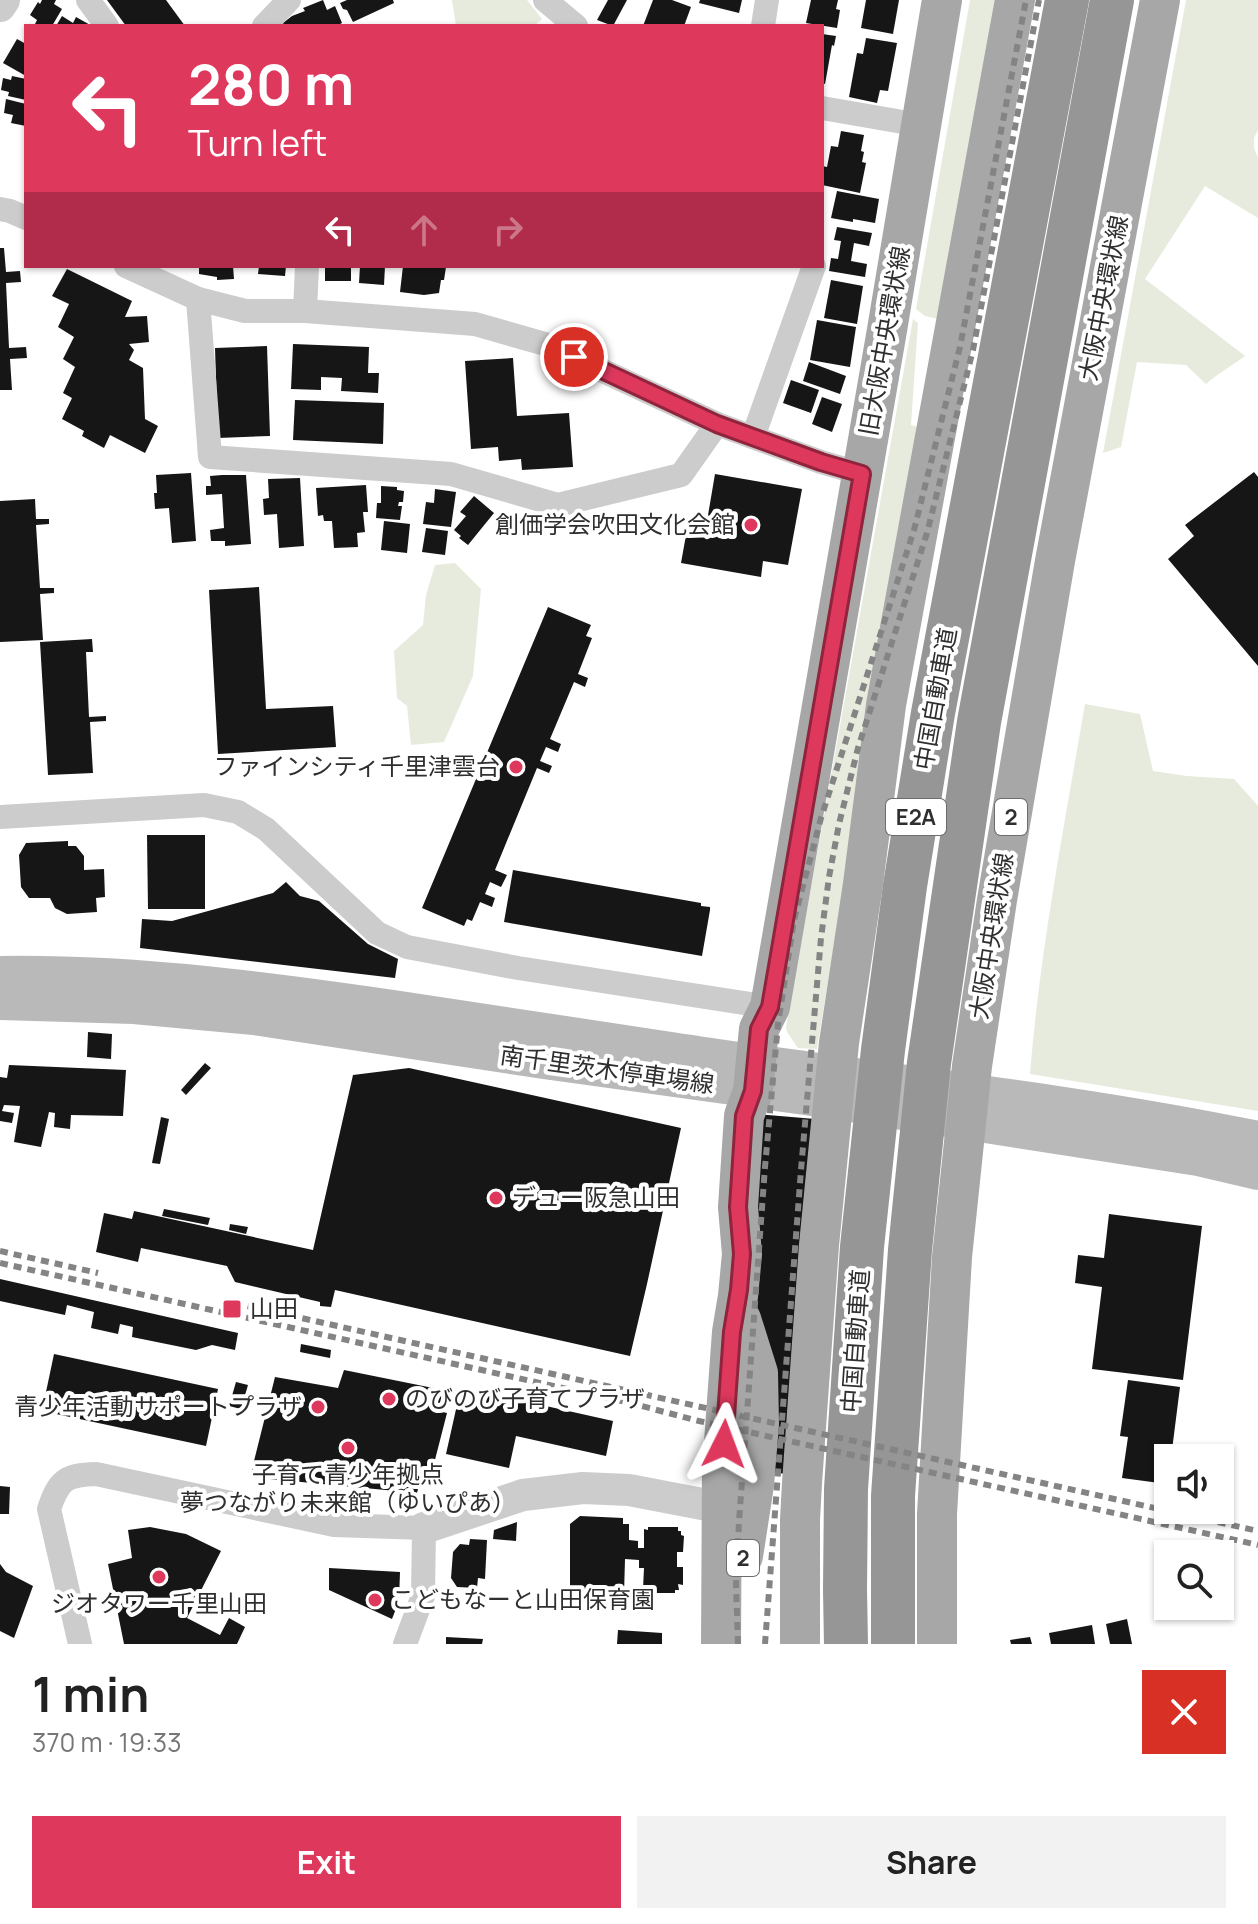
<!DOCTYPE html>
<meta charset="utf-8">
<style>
:root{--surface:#fff;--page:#f2f2f2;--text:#222;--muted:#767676;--accent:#de385d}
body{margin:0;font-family:Manrope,"Noto Sans JP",sans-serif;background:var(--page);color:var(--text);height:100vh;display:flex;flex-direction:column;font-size:30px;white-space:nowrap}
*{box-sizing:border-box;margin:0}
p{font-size:26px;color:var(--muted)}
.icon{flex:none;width:44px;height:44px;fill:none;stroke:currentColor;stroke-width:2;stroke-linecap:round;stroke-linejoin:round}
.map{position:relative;height:1644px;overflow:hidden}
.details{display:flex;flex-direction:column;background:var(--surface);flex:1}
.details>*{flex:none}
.banner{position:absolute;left:24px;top:24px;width:800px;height:244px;border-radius:0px;box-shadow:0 2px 6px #0004;background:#de385d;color:#fff;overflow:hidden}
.buttons{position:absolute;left:1154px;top:1444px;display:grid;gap:16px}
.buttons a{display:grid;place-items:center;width:80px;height:80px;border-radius:0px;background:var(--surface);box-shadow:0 2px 6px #0004;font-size:40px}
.pin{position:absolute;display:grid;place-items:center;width:68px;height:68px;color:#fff;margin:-34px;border:4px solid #fff;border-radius:50%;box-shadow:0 2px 8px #0007}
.me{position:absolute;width:88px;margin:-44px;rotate:3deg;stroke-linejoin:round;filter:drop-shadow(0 0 6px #0008)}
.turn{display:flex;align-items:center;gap:28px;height:168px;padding:0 32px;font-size:36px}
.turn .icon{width:104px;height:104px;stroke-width:2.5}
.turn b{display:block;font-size:56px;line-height:68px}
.lanes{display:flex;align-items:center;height:76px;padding:0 32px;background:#0003;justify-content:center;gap:40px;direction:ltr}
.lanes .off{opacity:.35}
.round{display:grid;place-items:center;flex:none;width:84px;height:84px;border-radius:0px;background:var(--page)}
.overview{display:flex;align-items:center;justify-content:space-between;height:136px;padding:0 32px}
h1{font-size:48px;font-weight:700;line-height:60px}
.cta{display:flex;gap:16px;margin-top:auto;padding:16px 32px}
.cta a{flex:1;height:92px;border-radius:0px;background:var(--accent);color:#fff;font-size:32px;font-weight:700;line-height:92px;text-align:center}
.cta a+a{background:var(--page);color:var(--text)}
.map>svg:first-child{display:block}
.green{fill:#e7ebdd}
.building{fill:#161616}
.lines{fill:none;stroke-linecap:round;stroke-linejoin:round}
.minor{stroke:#ccc;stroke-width:24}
.tertiary{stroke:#ccc;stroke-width:32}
.secondary{stroke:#b9b9b9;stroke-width:36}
.primary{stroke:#a7a7a7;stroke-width:40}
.motorway{stroke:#969696;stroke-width:44}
.rail{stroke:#848484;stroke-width:6;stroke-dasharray:8 6;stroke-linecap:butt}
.route-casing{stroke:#90243c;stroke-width:20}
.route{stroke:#de385d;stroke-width:14}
.poi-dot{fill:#de385d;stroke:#fff;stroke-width:3}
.labels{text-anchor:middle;stroke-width:8;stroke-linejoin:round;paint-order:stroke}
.shield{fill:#fff;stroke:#6d6d6d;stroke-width:2}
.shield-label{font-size:22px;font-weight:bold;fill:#2f2f2f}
.street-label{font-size:24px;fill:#2f2f2f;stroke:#fff}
.poi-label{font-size:24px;fill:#2f2f2f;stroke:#fff;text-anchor:start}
</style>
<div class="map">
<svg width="1258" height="1644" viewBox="0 0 1258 1644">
<rect width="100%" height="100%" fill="#fff"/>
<g class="green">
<path d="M452,0H527L542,19L534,26H456Z"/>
<path d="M970,0H998L939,319L925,316L916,309Z"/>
<path d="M1186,0H1258V130L1254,138V148L1258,158V218L1205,186L1145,279L1245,356C1232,366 1218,373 1206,384L1186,365L1137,362L1121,447L1103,453Z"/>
<path d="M913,319L918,323L911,425L918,427L817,1049L798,1048L787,1032L786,1027Z"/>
<path d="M455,563L481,589L473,676L444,742L411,745L407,706L397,698L394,651L423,625L426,595L435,565Z"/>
<path d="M1085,704L1140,714L1153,771L1187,776L1234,779L1258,806V1111L1030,1074C1040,950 1064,827 1085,704Z"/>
</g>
<g class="building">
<path d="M42,0H56L54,4L62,9L52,26H34L37,20L30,15L38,2L40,4Z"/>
<path d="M107,0H166L185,26H126Z"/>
<path d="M323,0L327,10L335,6L342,23L336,26H284L283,23L292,16L305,11L303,8Z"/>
<path d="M347,0H393L394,3L353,22L347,10L343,9L340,3Z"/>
<path d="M608,0H627L613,26L597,20Z"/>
<path d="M653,0H672L691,7L684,26H643Z"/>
<path d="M700,0H742L739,13L699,3Z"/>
<path d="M811,0H838L836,9L840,10L837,28L806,23Z"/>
<path d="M866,0H899L893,34L861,28Z"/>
<path d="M62,16L73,23L76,17L92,26H56Z"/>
<path d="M822,34L836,36L834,46L832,45L825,84L822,83Z"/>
<path d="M866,38L897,43L888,91L880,90L877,103L849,97L857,53L863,54Z"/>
<path d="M17,39L26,44V76L3,63Z"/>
<path d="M12,76L26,79V100L8,96L9,92L1,90L3,78L11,80Z"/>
<path d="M6,99L26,104V126L11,123L13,115L4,113Z"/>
<path d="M841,131L864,135L861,151L864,152L862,162L866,163L860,193L822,185V166L827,167L831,146L838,147Z"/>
<path d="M837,191L879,199L875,223L853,219V222L831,218Z"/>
<path d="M837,227L872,233L869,246L854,243L851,261L867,264L865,277L829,271L831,258L838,259L841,241L834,240Z"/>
<path d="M0,248H4L6,272L20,271L21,282L6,283L9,348L26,347L27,358L10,359L12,390H0Z"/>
<path d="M199,266H233L234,279L217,280V277L199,274Z"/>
<path d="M259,266H286L285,276L258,274Z"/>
<rect x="325" y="266" width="26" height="15"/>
<path d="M360,266H385L384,285L359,283Z"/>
<path d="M403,266L446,267L444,280H441L439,293L424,295L400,292Z"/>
<path d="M67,269L132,301L125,317L147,316L149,342L129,344L134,350L129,360L143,368L145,419L158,426L145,453L110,435L104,448L82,436L84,431L62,419L72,398L63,393L75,367L63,359L74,337L58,327L69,304L52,296Z"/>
<path d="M831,280L863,286L857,324L824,318Z"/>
<path d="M817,320L856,327L850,367L810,360Z"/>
<path d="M293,344L369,347L368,373H379L378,393L341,391L342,378L321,377V390L291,389Z"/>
<path d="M267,346L270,436L218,438L215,348Z"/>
<path d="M513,358L517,416L569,413L573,467L522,470L521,459L499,461L498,447L471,449L465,361Z"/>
<path d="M809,362L846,376L840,394L803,381Z"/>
<path d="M791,380L819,390L811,413L783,403Z"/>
<path d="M822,397L842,404L832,432L812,424Z"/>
<path d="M295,400L384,403L383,444L293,440Z"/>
<path d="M1254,472L1258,477V666L1168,559L1194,536L1185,525Z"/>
<path d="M191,473L196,541L172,543L169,508L155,509L154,493H157L156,475Z"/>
<path d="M715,474L802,489L788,565L763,561L761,577L681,563L688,524L706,527Z"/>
<path d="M222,475H246L251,544L225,546V541H211L210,530L224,528L222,494L206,495V486H211L210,476Z"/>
<path d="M300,478L304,546L279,548L277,514L264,515L263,499L269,498L268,479Z"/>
<path d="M366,485L368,512H363L365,532L357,533L358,547L334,548L332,521H324L323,515L318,516L316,488Z"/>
<path d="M381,486L397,487V490L404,491L403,502H399L398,506H402L400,520L376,518L377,503H381Z"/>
<path d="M435,489L456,492L451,527L423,524L426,502L434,503Z"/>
<path d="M474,496L494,513L468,545L459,538L461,536L454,530L466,516L460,512Z"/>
<path d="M35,499L36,519H49V524L36,525L40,588H54V593L40,594L43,640L0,642V501Z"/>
<path d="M384,521L410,524L407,553L381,550Z"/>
<path d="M426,528L448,531L445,555L422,552Z"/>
<path d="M259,587L266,709L333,706L336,747L218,754L209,590Z"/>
<path d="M548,607L591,625L586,636L592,638L578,674L588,678L585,687L574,682L550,739L561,744L558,752L546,747L540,761L552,766L549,773L537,768L495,870L507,875L501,887L490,882L485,894L495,898L492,907L480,902L472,921L467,919L464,926L422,908Z"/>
<path d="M92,639L93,652H86L89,717L106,716V721L90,722L93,773L48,775L40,642Z"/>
<path d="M147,835H205V909H148Z"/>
<path d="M68,841V846H76L84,856V870L104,869L105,897L96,898L97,912L67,914L55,908L50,898H29L21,887L19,855L26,843Z"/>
<path d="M513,870L701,903V906L710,907V910L702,956L504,922Z"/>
<path d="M286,882L300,896L319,901L368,944L398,959L395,978L140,948L142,919L172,921L273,893Z"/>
<path d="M88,1032L112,1034L111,1059L87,1057Z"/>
<path d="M205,1063L211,1068L186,1095L181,1090Z"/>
<path d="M9,1065L126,1070L123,1116L71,1115L70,1129L54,1127L55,1113L49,1112L41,1147L14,1142L20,1106L4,1105L2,1111L14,1113L12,1123L0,1121V1077L7,1078Z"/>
<path d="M409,1068L681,1128L647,1284L630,1356L335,1290L331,1307L320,1306V1302L235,1282L227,1266L141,1248L138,1262L96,1252L104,1213L132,1219L134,1211L313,1250L353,1075Z"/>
<path d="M757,1114L815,1119L794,1474L732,1471Z"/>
<path d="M161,1117L169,1119L160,1164L152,1163Z"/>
<path d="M164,1209L210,1218L208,1225L162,1216Z"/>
<path d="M1109,1214L1202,1226L1183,1380L1092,1369L1102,1287L1075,1283L1078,1255L1104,1258Z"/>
<path d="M230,1224L248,1227L246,1234L229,1230Z"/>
<path d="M0,1279L238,1333L235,1350L212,1345L196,1350L132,1337L133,1327L120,1324L118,1334L91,1328L94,1312L67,1305L65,1315L0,1301Z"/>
<path d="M301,1344L331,1350L330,1358L300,1352Z"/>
<path d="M54,1354L218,1389L206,1446L42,1411Z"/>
<path d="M344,1370L443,1390L438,1411L447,1413L428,1487L419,1485L417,1493L250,1477L275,1377L338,1388Z"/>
<path d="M1128,1380L1180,1387L1171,1458H1168L1167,1484L1122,1478L1128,1437L1120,1436Z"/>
<path d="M236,1382L248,1385L241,1409L229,1406Z"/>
<path d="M461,1387L613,1421L606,1456L516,1436L509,1468L446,1454Z"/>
<path d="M0,1486L10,1487L9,1514H0Z"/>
<path d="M580,1516L623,1518V1524H629V1540L638,1541V1548H644V1529L648,1530V1527H678V1531H681V1535L684,1536L683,1552H677V1567H683V1585L678,1584L679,1590H675V1593H646L647,1589H643L644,1568H639V1560L625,1559L624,1594H617V1604L577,1603L570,1596V1524Z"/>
<path d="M517,1522L516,1541L493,1539L494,1530Z"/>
<path d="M150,1527L186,1534L221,1551L187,1618L220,1635L229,1618L245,1627L237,1644H124L108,1564L132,1558L128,1530Z"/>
<path d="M470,1539L487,1540L485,1579L478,1578L477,1588L457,1587L451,1578L453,1552L460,1544L469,1545Z"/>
<path d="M0,1564L6,1572L33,1586L14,1638L0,1631Z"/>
<path d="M329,1568L400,1572L399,1601L392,1619L329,1590Z"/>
<path d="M1127,1619L1132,1644H1110L1106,1624Z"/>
<path d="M1092,1625L1095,1644H1051L1049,1633Z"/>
<path d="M618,1630L662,1633V1644H617Z"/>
<path d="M446,1637L483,1639L482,1644H446Z"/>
<path d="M1030,1637L1032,1644H1011L1010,1640Z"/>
</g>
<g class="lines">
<g class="minor">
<path d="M88,0L107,26"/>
<path d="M545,0L576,26"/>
<path d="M264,26L289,0"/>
<path d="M763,26L767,0"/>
<path d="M822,108L920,125"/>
<path d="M0,209L10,211L26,218"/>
<path d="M126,266L198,299L245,311H305L475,324L545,344L717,424L821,462L862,474"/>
<path d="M198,299L210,457L451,474L558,505L681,475L717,424"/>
<path d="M305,311L307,266"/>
<path d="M753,437L814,266"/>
<path d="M0,817L204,805L238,812L266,829L377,933L407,947L518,968L770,1007"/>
<path d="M80,1644L49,1509C59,1480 65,1475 96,1474L334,1525L424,1528L423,1596L405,1644"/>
</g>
<g class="tertiary">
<path d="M0,6L4,0"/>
<path d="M424,1528L523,1495L583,1488L629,1490L723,1508L734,1514L741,1521"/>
</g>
<g class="secondary">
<path d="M0,974C138,972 277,991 413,1011C499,1024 585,1037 671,1050C867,1080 1064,1099 1258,1139"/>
<path d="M0,1002L134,1006L254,1017L544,1061L805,1097L1198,1158L1258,1172"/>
</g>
<g class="primary">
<path d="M741,1319L758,1373L759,1424L754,1485L743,1556"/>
<path d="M721,1644L722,1470L732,1332L738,1296L742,1254L738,1207L744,1116L753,1091L759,1029L770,1007L887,330L942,0"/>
<path d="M800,1644V1520L802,1483L819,1245L839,1043L863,884L886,705L1015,0"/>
<path d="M937,1644V1514L952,1257L972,1066L997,900L1055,561L1160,0"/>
</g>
<g class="motorway">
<path d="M846,1644L845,1590L846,1489L862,1247L883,1050L905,886L933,713L1067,0"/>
<path d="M893,1644V1496L910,1250L929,1063L979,722L1112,0"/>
</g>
<g class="rail">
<path d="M0,1251L98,1273"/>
<path d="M0,1263L630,1403L699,1421L1258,1545"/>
<path d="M234,1303L1258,1531"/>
<path d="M738,1644L736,1585L739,1522L765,1167L778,1024L794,920L821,818L914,530L960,347L1026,0"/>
<path d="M765,1644L801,1170L821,938L829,877L839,824L858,748L927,533L973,350L1039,0"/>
</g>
</g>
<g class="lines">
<g class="route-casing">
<path id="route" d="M574,357L717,424L821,462L862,474L770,1007L759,1029L753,1091L744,1116L738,1207L742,1254L739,1290L732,1332L724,1444"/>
</g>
<use href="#route" class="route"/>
</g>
<g class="poi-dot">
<circle cx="751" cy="525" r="8"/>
<circle cx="516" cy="767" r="8"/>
<circle cx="496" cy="1198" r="8"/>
<rect x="222" y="1299" width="20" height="20" rx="4"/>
<circle cx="389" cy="1399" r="8"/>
<circle cx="318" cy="1407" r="8"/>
<circle cx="348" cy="1448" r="8"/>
<circle cx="159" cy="1577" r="8"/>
<circle cx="375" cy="1600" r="8"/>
</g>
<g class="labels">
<g class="shield">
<rect x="886" y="799" width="60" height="36" rx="6"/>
<rect x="995" y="799" width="32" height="36" rx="6"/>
<rect x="727" y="1540" width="32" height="36" rx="6"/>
</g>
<g class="shield-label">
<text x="916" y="825">E2A</text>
<text x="1011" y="825">2</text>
<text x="743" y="1566">2</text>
</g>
<g class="street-label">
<text transform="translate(1104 298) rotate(-79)" y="8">大阪中央環状線</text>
<text transform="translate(885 341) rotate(-80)" y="8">旧大阪中央環状線</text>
<text transform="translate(936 699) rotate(-80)" y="8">中国自動車道</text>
<text transform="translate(992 936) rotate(-81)" y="8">大阪中央環状線</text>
<text transform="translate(607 1070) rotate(8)" y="8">南千里茨木停車場線</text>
<text transform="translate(856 1341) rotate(-86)" y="8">中国自動車道</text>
</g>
<g class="poi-label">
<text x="735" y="533" text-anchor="end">創価学会吹田文化会館</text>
<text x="500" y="775" text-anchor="end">ファインシティ千里津雲台</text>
<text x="512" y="1206">デュー阪急山田</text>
<text x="250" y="1317">山田</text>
<text x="405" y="1407">のびのび子育てプラザ</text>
<text x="302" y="1415" text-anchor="end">青少年活動サポートプラザ</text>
<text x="348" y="1483" text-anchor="middle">子育て青少年拠点<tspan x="348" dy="28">夢つながり未来館（ゆいぴあ）</tspan></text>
<text x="391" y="1608">こどもなーと山田保育園</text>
<text x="159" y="1612" text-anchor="middle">ジオタワー千里山田</text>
</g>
</g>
</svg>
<div class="buttons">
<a><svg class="icon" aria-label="sound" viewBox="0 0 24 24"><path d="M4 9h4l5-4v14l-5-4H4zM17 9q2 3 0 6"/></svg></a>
<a><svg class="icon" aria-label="search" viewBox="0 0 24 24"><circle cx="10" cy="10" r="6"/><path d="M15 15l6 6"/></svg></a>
</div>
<div class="pin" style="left:574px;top:357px;background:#d93025"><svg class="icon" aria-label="arrive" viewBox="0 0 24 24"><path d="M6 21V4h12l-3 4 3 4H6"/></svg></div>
<svg class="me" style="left:724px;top:1444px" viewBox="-20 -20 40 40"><path d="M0-17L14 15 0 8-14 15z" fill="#de385d" stroke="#fff" stroke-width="4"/></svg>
<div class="banner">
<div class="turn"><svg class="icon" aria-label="left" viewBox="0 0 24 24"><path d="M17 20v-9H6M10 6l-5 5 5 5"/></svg><div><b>280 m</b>Turn left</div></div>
<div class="lanes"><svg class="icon" aria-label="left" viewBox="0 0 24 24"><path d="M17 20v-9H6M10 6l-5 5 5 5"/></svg><svg class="icon off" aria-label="ahead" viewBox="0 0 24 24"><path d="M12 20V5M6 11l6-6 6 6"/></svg><svg class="icon off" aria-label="right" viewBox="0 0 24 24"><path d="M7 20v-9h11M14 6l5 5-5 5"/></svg></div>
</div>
</div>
<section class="details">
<div class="overview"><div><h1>1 min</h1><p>370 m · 19:33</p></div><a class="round" style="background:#d93025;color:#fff"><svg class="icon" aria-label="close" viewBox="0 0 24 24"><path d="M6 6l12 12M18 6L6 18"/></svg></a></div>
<div class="cta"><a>Exit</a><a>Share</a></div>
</section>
